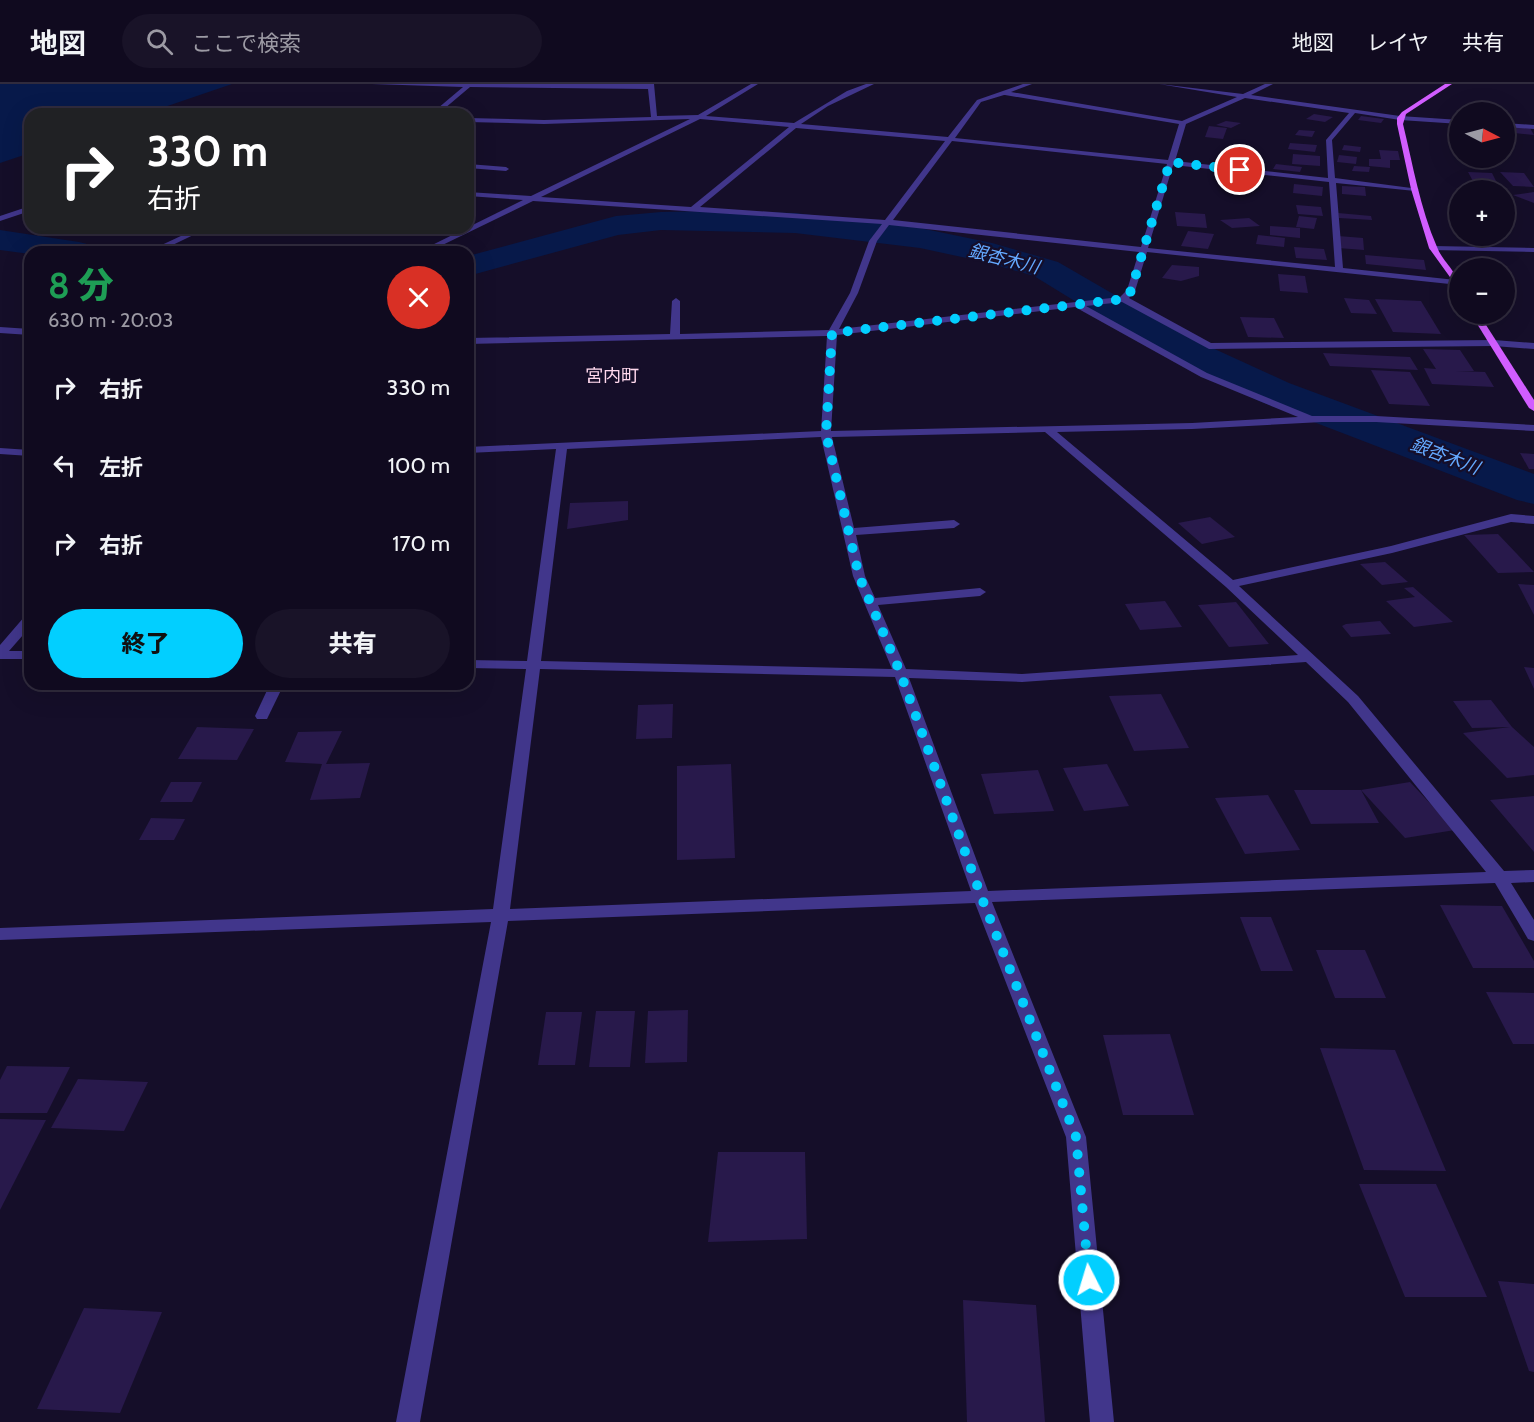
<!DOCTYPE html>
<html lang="ja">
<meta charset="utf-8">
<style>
:root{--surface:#100a1f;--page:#191328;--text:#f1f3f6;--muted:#9c9aa4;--line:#302b3d;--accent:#02cfff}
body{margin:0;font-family:Cabin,"Noto Sans JP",sans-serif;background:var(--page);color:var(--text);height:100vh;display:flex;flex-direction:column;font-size:22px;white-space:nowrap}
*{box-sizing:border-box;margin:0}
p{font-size:20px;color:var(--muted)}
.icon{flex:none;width:33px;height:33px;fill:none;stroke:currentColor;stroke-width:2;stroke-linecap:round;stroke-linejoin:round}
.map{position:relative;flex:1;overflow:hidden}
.side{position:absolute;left:24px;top:162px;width:450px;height:444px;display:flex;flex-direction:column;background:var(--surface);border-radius:18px;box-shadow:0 6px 24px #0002,0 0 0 2px var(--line)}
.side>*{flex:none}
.guide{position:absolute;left:24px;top:24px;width:450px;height:126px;border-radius:18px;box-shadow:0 6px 24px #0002,0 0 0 2px var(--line);background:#202124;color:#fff;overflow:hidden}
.needle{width:39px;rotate:96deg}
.buttons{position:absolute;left:1449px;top:18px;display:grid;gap:12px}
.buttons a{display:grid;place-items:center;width:66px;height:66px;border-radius:50%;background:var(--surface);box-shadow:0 6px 24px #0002,0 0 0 2px var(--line);font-size:30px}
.pin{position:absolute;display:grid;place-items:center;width:51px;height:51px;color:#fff;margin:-26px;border:3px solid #fff;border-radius:50%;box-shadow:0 2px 6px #0007}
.me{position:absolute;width:66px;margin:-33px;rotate:355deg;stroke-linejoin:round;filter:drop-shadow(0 0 4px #0008)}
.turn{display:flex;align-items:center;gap:21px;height:126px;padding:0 24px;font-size:27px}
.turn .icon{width:78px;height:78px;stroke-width:2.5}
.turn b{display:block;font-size:42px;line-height:51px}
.round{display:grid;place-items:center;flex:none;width:63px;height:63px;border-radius:32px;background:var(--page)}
.headline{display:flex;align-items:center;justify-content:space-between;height:102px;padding:0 24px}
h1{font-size:36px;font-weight:800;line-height:45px;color:#1e9e55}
.cta{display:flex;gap:12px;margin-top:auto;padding:12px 24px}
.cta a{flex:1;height:69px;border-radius:36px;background:var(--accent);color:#111;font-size:24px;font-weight:800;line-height:69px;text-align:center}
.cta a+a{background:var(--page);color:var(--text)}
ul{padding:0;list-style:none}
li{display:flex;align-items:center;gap:18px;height:78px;padding:0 24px}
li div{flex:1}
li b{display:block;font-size:22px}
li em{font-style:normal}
header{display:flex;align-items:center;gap:36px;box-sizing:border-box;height:84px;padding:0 30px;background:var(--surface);border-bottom:2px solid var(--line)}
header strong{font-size:28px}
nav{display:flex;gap:33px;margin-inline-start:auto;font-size:21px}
.search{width:420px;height:54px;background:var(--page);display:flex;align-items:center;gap:15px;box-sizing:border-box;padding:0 21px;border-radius:33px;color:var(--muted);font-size:22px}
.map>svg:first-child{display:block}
.water{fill:#07194a}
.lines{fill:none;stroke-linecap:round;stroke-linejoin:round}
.river{fill:#07194a;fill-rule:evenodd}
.building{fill:#28194b}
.minor{fill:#41368b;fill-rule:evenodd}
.major{fill:#d15dff;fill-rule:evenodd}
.route{stroke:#02cfff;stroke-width:10;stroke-dasharray:0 18}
.labels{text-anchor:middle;stroke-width:4.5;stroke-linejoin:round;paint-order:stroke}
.far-water-label{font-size:18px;font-style:italic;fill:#64a9ff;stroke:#150e29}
.far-quarter-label{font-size:18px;fill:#ffd8ed;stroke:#150e29}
</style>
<header>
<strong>地図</strong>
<div class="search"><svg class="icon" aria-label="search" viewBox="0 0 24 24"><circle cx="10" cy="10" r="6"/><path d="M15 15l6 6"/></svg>ここで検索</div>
<nav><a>地図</a><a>レイヤ</a><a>共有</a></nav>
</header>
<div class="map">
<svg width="1534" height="1338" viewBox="0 0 1534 1338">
<rect width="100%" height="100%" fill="#150e29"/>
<path class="water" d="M0,0H232L144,30H30V69L0,79Z"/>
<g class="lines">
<g class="river">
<path d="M706,127L795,129L920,144L992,159L1058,178L1184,251L1289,299L1534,390V420L1517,416L1259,317L1156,267L1034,192L985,178L920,164L795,149L661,146L618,151L468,192V172L616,132L661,128Z"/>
<path d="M0,146L79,158L91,161L96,168H30V170L0,166Z"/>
</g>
</g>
<g class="building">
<path d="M1314,30L1333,33L1325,38L1306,35Z"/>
<path d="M1361,32L1384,35L1381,39L1358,36Z"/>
<path d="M1226,37L1241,39L1231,44L1216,41Z"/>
<path d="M1209,42L1227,44L1223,55L1205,53Z"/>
<path d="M1510,42L1530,44L1534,51L1514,49Z"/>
<path d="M1299,46L1315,47L1312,53L1295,51Z"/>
<path d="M1290,59L1317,61L1315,68L1288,65Z"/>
<path d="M1344,61L1361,63L1360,68L1342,66Z"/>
<path d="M1379,66L1398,67L1400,76H1390V84L1369,82V75H1381Z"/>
<path d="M1293,70L1320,72V82L1292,80Z"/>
<path d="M1339,71L1357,73L1356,80L1337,78Z"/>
<path d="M1276,80L1302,83L1300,88L1273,85Z"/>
<path d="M1354,82L1370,83L1369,88L1352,87Z"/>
<path d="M1468,88L1492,89L1498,101L1474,99Z"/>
<path d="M1500,88L1524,89L1534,103L1513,102Z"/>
<path d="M1294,100L1323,103L1322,112L1293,109Z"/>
<path d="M1342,102L1365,103L1366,112L1342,110Z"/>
<path d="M1534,108V119L1513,111Z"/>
<path d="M1296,121L1321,123L1323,132L1298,130Z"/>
<path d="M1175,128L1205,130L1207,144L1177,142Z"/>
<path d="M1338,129L1371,132L1372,136L1339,134Z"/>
<path d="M1299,132L1317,134L1314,145L1296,143Z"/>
<path d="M1249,134L1260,142L1232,144L1220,136Z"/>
<path d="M1270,142L1300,144V154L1270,151Z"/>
<path d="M1188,147L1214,150L1208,165L1181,162Z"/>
<path d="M1258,151L1285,154L1284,163L1256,160Z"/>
<path d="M1338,152L1363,154L1364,166L1338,164Z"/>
<path d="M1294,163L1324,165L1327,176L1296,174Z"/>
<path d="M1365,171L1424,176L1426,186L1366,180Z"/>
<path d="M1172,181L1199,183V192L1181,197L1162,194Z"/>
<path d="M1278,190L1305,192L1308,209L1280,207Z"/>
<path d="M1344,214L1369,216L1377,230L1351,229Z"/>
<path d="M1375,215L1421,217L1441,250L1393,248Z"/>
<path d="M1240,233L1274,234L1284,254L1248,253Z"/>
<path d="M1423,265L1460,266L1474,287H1456L1485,288L1494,303L1432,300L1424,284L1436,285Z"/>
<path d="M1323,269L1410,273L1418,286L1330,282Z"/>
<path d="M1371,286L1410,288L1430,322L1389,320Z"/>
<path d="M1520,369L1534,370V385H1529Z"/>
<path d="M628,417V436L567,445L570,419Z"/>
<path d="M1210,433L1235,453L1202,460L1178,439Z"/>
<path d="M1498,450L1534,488L1498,489L1464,451Z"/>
<path d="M1385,478L1408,498L1382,501L1360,480Z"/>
<path d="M1518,500L1534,501V531Z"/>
<path d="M1413,503L1453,538L1414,543L1386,517L1415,513L1404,504Z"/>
<path d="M1165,517L1182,543L1140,546L1125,520Z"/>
<path d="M1236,518L1269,560L1229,563L1198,521Z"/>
<path d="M1380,537L1391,550L1351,553L1342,542L1346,540Z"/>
<path d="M1524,583L1534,584V605Z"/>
<path d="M1161,610L1189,664L1134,667L1109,612Z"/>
<path d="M1491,616L1512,643L1534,663V691L1507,694L1463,649L1510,643L1472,644L1453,617Z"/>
<path d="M673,620L672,654L636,655L638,621Z"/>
<path d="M197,643L254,645L237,676L178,675Z"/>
<path d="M342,647L326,680L370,679L360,714L310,716L322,680L285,678L298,648Z"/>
<path d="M731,680L735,774L677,776V682Z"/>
<path d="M1107,680L1129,722L1084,727L1063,684Z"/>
<path d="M1038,686L1054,727L994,730L981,690Z"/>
<path d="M171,698H202L192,718H160Z"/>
<path d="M1410,698L1455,746L1405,754L1361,706Z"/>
<path d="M1294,706H1361L1379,739L1311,740Z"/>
<path d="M1268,711L1300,766L1245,770L1215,714Z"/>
<path d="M1534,712V768L1490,716Z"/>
<path d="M151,734L185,735L174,756H139Z"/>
<path d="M1440,821L1502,822L1534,877V884H1473Z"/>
<path d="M1240,833H1271L1293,887H1261Z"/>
<path d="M1316,866H1365L1386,914H1335Z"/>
<path d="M1486,908L1534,909V960H1513Z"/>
<path d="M688,926L687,978L645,979L648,927Z"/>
<path d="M596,927H635L630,983H589Z"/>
<path d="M546,928H582L575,981H538Z"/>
<path d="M1170,950L1194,1031H1123L1103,951Z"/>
<path d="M1320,964L1395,966L1446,1087L1364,1086Z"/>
<path d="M7,982L70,983L47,1029H0V996Z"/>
<path d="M78,995L148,998L124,1047L51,1044Z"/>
<path d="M0,1035L46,1036L0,1126Z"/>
<path d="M718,1068H805L807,1155L708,1158Z"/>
<path d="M1359,1100H1436L1487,1213H1405Z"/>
<path d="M1498,1197L1534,1200V1288L1529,1287Z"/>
<path d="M963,1216L1036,1221L1045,1338H967Z"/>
<path d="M84,1224L162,1228L120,1329L37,1325Z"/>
</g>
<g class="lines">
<g class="minor">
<path d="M372,0H654L657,32L698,31L751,0H758L706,32L794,39L847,7L866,0H874L828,22L801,40L948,53L977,16L1023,0H1032L1011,8L1182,37L1237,13L1159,0L1243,10L1265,0H1273L1251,11L1400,32L1460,36V40L1400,36L1355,29L1332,56L1335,94L1419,105L1415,107L1336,99L1343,184L1456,196L1459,197V201L1147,168L1135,207L1129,214L1211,259L1494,256L1534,259V265L1494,262L1209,265L1122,218L1086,222L1207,289L1312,332H1376L1534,341V347L1376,338H1322L1192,345L1057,348L1233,496L1391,462L1511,430L1534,432V440L1511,438L1392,469L1239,502L1358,612L1504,787L1534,786V798L1511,799L1534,836V857L1528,855L1495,799L992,818L1086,1053L1114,1338H1090L1066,1053L975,819L508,837L420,1338H396L491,838L0,856V844L493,825L526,585L468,584V576L527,577L556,365L468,369V363L821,347L827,252L468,260V254L670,250L672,217L676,214L680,217V250L829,246L850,209L869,157L882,140L533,117L428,168H418L523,116L468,112V108L531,112L690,35L544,40L468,38V34L544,36L651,33L648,5L470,3L438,30H431L463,3ZM1004,11H1005L1179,40L1168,76L955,54L981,18ZM1245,14L1349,29L1326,56L1328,94L1175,77L1186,40ZM700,35L789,43L691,123L541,113ZM796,44L945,57L885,136L700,123ZM952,57L1167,80L1141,163L893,136ZM1173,81L1329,98L1335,183L1148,164ZM889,141L1139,168L1127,206L1120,213L839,245L858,209L877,157ZM1075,223L1201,293L1298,333L1192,339L831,347L837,251ZM1045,348L1226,503L1298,571L1022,590L906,585L878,521L980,512L986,508L980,504L875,514L865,492L856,451L954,444L960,440L954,436L854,444L832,353ZM821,353L853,492L892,585L541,577L567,365ZM1306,578L1348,618L1486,788L988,807L909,594L1022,598ZM540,585L895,593L971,807L510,825Z"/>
<path d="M1504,39L1534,41V45L1504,43Z"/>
<path d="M468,80L506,83L509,85L506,87L468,84Z"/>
<path d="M30,122V127L0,137V132Z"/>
<path d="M198,144H208L160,167L153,165Z"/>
<path d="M1433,162L1534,164V168L1430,166L1429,164Z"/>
<path d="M0,243L30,245V251L0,249Z"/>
<path d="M0,364L30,366V372L0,370Z"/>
<path d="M30,531V543L9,567H30V575H0V561L25,532Z"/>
<path d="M270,600H284L267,635H257L255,632Z"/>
</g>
<g class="major">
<path d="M1445,0H1452L1406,30L1403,40C1413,81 1420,124 1437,163C1443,179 1460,189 1460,207L1429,164L1411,105L1397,40V34L1402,28Z"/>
<path d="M1471,230H1479L1534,316V327L1529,324Z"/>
</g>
</g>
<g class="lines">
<path class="route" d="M1089,1196L1076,1053L981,812L900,588L859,492L826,350L832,249L1124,215L1131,207L1170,78L1240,86"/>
</g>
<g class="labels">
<g class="far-water-label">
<text transform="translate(1004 175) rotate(14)" y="6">銀杏木川</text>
<text transform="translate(1445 372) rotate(21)" y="6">銀杏木川</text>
</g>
<g class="far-quarter-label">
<text x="612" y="298">宮内町</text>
</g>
</g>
</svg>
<div class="buttons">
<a><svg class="needle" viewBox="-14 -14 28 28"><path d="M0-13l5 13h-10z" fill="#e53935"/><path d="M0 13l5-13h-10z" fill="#9c9aa4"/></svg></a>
<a>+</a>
<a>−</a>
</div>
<div class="pin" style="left:1240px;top:86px;background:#d93025"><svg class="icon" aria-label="arrive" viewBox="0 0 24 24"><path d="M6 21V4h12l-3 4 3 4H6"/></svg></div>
<svg class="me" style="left:1089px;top:1196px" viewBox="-20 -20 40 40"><circle r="17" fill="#02cfff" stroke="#fff" stroke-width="3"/><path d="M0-11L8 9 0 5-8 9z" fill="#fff"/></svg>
<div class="guide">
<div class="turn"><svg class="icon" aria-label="right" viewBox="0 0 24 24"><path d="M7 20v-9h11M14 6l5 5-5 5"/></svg><div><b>330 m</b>右折</div></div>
</div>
<section class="side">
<div class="headline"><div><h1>8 分</h1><p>630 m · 20:03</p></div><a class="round" style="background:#d93025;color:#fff"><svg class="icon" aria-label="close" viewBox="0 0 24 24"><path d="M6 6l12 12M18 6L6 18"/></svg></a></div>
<ul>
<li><svg class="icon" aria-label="right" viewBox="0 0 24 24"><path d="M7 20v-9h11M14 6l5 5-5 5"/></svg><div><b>右折</b></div><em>330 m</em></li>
<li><svg class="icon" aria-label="left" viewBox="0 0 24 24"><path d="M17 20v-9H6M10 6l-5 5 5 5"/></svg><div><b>左折</b></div><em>100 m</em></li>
<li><svg class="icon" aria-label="right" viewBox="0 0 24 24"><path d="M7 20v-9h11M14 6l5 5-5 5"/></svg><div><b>右折</b></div><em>170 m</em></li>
</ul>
<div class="cta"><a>終了</a><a>共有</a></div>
</section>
</div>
